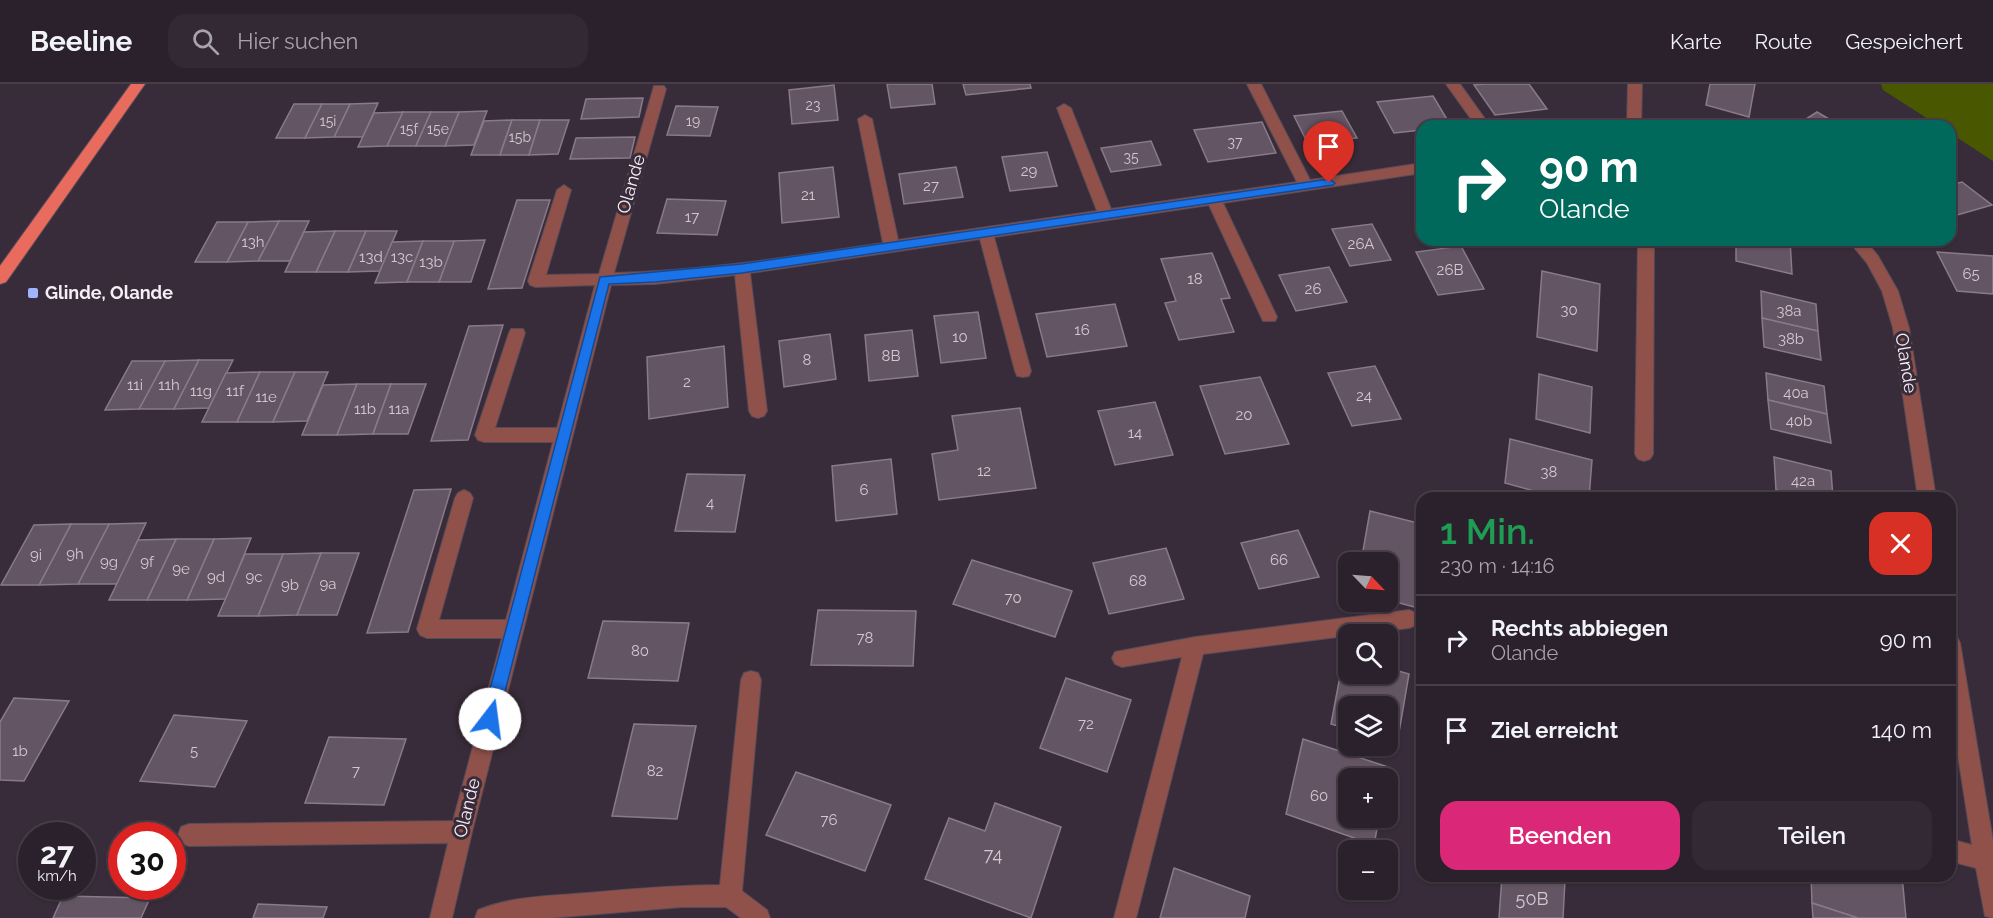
<!DOCTYPE html>
<html lang="de">
<meta charset="utf-8">
<style>
:root{--surface:#2b212c;--page:#332934;--text:#f1f3f6;--muted:#a6a3a9;--line:#473e48;--accent:#db2777}
body{margin:0;font-family:Raleway,sans-serif;background:var(--page);color:var(--text);height:100vh;display:flex;flex-direction:column;font-size:22px;white-space:nowrap}
*{box-sizing:border-box;margin:0}
p{font-size:20px;color:var(--muted)}
.icon{flex:none;width:33px;height:33px;fill:none;stroke:currentColor;stroke-width:2;stroke-linecap:round;stroke-linejoin:round}
.map{position:relative;flex:1;overflow:hidden}
.sheet{position:absolute;left:1416px;top:408px;width:540px;height:390px;display:flex;flex-direction:column;background:var(--surface);border-radius:18px;box-shadow:0 2px 4px #0004,0 0 0 2px var(--line)}
.sheet>*{flex:none}
.guide{position:absolute;left:1416px;top:36px;width:540px;height:126px;border-radius:18px;box-shadow:0 2px 4px #0004,0 0 0 2px var(--line);background:#00695c;color:#fff;overflow:hidden}
.needle{width:39px;rotate:115deg}
.fabs{position:absolute;left:1338px;top:468px;display:grid;gap:12px}
.fabs a{display:grid;place-items:center;width:60px;height:60px;border-radius:12px;background:var(--surface);box-shadow:0 2px 4px #0004,0 0 0 2px var(--line);font-size:30px}
.speed{position:absolute;left:18px;top:738px;display:flex;gap:12px;font-size:30px;font-weight:700;text-align:center}
.speed>*{display:grid;place-content:center;width:78px;height:78px;border-radius:50%;background:var(--surface);box-shadow:0 2px 4px #0004,0 0 0 2px var(--line);line-height:1}
.speed small{font-size:15px;font-weight:400}
.speed .limit{border:9px solid #d22;background:#fff;color:#111}
.pin{position:absolute;display:grid;place-items:center;width:51px;height:51px;color:#fff;margin:-62px -26px;border-radius:50% 50% 50% 0;rotate:-45deg;box-shadow:0 0 6px #0007}
.pin .icon{rotate:45deg}
.me{position:absolute;width:66px;margin:-33px;rotate:15deg;stroke-linejoin:round;filter:drop-shadow(0 0 4px #0008)}
.turn{display:flex;align-items:center;gap:21px;height:126px;padding:0 24px;font-size:27px}
.turn .icon{width:78px;height:78px;stroke-width:2.5}
.turn b{display:block;font-size:42px;line-height:51px}
.round{display:grid;place-items:center;flex:none;width:63px;height:63px;border-radius:18px;background:var(--page)}
.overview{display:flex;align-items:center;justify-content:space-between;height:102px;padding:0 24px}
h1{font-size:36px;font-weight:600;line-height:45px;color:#1e9e55}
.cta{display:flex;gap:12px;margin-top:auto;padding:12px 24px}
.cta a{flex:1;height:69px;border-radius:18px;background:var(--accent);color:#fff;font-size:24px;font-weight:600;line-height:69px;text-align:center}
.cta a+a{background:var(--page);color:var(--text)}
ul{padding:0;list-style:none}
li{display:flex;align-items:center;gap:18px;height:90px;padding:0 24px;border-top:2px solid var(--line)}
li div{flex:1}
li b{display:block;font-size:22px}
li em{font-style:normal}
header{display:flex;align-items:center;gap:36px;box-sizing:border-box;height:84px;padding:0 30px;background:var(--surface);border-bottom:2px solid var(--line)}
header strong{font-size:28px}
nav{display:flex;gap:33px;margin-inline-start:auto;font-size:21px}
.search{width:420px;height:54px;background:var(--page);display:flex;align-items:center;gap:15px;box-sizing:border-box;padding:0 21px;border-radius:18px;color:var(--muted);font-size:22px}
.map>svg:first-child{display:block}
.green{fill:#495700}
.building{fill:#645565;stroke:#897a8a;stroke-width:1.5}
.lines{fill:none;stroke-linecap:round;stroke-linejoin:round}
.minor-casing{stroke:#574b58;stroke-width:2}
.major-casing{stroke:#574b58;stroke-width:2}
.minor{fill:#8f5149;fill-rule:evenodd}
.major{fill:#e96b5d;fill-rule:evenodd}
.route{fill:#1a73e8;stroke:#114b97;stroke-width:1.5}
.poi-dot{fill:#9eb4fd;stroke:#392c3a;stroke-width:2}
.labels{text-anchor:middle;stroke-width:6;stroke-linejoin:round;paint-order:stroke}
.far-number-label{font-size:14px;fill:#d2c8d2}
.number-label{font-size:15px;fill:#d2c8d2}
.street-label{font-size:18px;fill:#f6eef7;stroke:#392c3a}
.poi-label{font-size:18px;font-weight:bold;fill:#f6eef7;stroke:#392c3a;text-anchor:start}
.near-number-label{font-size:18px;fill:#d2c8d2}
</style>
<header>
<strong>Beeline</strong>
<div class="search"><svg class="icon" aria-label="search" viewBox="0 0 24 24"><circle cx="10" cy="10" r="6"/><path d="M15 15l6 6"/></svg>Hier suchen</div>
<nav><a>Karte</a><a>Route</a><a>Gespeichert</a></nav>
</header>
<div class="map">
<svg width="1993" height="834" viewBox="0 0 1993 834">
<rect width="100%" height="100%" fill="#392c3a"/>
<path class="green" d="M1881,0H1993V77L1950,49V42H1939L1883,6Z"/>
<g class="building">
<path d="M887,0H932L935,20L891,24Z"/>
<path d="M963,0H1030L1031,4L966,11Z"/>
<path d="M1485,0H1529L1547,25L1495,31L1474,1Z"/>
<path d="M1710,0H1755L1749,33L1706,21Z"/>
<path d="M834,1L838,36L792,40L789,6Z"/>
<path d="M1433,12L1451,42H1422V46L1394,49L1377,18Z"/>
<path d="M643,14L639,33L581,35L586,15Z"/>
<path d="M378,19L363,53H334L350,20Z"/>
<path d="M294,20H322L305,54H276Z"/>
<path d="M322,20H350L334,53L305,54Z"/>
<path d="M676,22L718,23L710,52L667,51Z"/>
<path d="M487,27L474,61L445,62L459,28Z"/>
<path d="M1342,27L1357,54L1308,60L1294,32Z"/>
<path d="M403,28L387,62L358,63L374,29Z"/>
<path d="M403,28H431L416,62H387Z"/>
<path d="M431,28H459L445,62H416Z"/>
<path d="M1817,28L1841,42H1795Z"/>
<path d="M512,36L500,71H471L484,37Z"/>
<path d="M512,36H540L529,71H500Z"/>
<path d="M540,36H569L558,70L529,71Z"/>
<path d="M1262,38L1276,69L1208,78L1194,46Z"/>
<path d="M635,53L630,74L570,75L576,54Z"/>
<path d="M1151,57L1161,81L1111,88L1101,64Z"/>
<path d="M1047,68L1057,102L1010,107L1002,73Z"/>
<path d="M833,83L839,133L782,139L779,89Z"/>
<path d="M956,83L963,113L904,120L899,90Z"/>
<path d="M1962,98L1992,121L1950,133V101Z"/>
<path d="M667,115L726,117L717,151L657,149Z"/>
<path d="M517,116H550L522,204L488,205Z"/>
<path d="M279,137H309L290,177H258Z"/>
<path d="M279,137L258,177L227,178L248,138Z"/>
<path d="M217,138H248L227,178H195Z"/>
<path d="M1372,140L1391,176L1350,182L1332,145Z"/>
<path d="M335,147H366L348,188H316Z"/>
<path d="M335,147L316,188H285L304,148Z"/>
<path d="M366,147H397L380,187L348,188Z"/>
<path d="M485,156L471,198H439L454,157Z"/>
<path d="M1736,156H1790L1792,190L1736,177Z"/>
<path d="M423,157L407,198L375,199L392,158Z"/>
<path d="M423,157H454L439,198H407Z"/>
<path d="M1461,162L1484,205L1438,211L1416,168Z"/>
<path d="M1937,168L1993,172V210L1957,207Z"/>
<path d="M1212,169L1230,214L1221,215L1234,248L1179,256L1165,219L1176,217L1161,175Z"/>
<path d="M1329,183L1347,218L1296,227L1279,191Z"/>
<path d="M1542,187L1600,200L1597,267L1537,253Z"/>
<path d="M1761,207L1816,220L1818,247L1762,234Z"/>
<path d="M1115,220L1127,262L1047,273L1036,230Z"/>
<path d="M978,228L986,274L941,279L934,232Z"/>
<path d="M1762,234L1818,247L1821,276L1764,263Z"/>
<path d="M503,241L468,356L431,357L469,242Z"/>
<path d="M912,246L918,292L869,297L865,251Z"/>
<path d="M830,250L836,295L784,303L779,257Z"/>
<path d="M724,262L728,323L649,335L647,273Z"/>
<path d="M199,276L174,325H139L165,277Z"/>
<path d="M199,276H233L209,324L174,325Z"/>
<path d="M132,277H165L139,325L105,326Z"/>
<path d="M1375,282L1401,335L1352,342L1328,289Z"/>
<path d="M260,288L237,338H202L226,289Z"/>
<path d="M260,288H295L273,338H237Z"/>
<path d="M295,288H328L307,337L273,338Z"/>
<path d="M1766,289L1824,302L1827,330L1768,316Z"/>
<path d="M1539,290L1592,303L1590,349L1536,335Z"/>
<path d="M1260,293L1289,360L1225,370L1200,302Z"/>
<path d="M357,300L337,351H302L323,301Z"/>
<path d="M357,300H391L373,350L337,351Z"/>
<path d="M391,300H426L408,350H373Z"/>
<path d="M1768,316L1827,330L1831,359L1771,345Z"/>
<path d="M1155,318L1173,371L1115,381L1098,327Z"/>
<path d="M1020,324L1036,404L939,416L932,370L958,366L952,332Z"/>
<path d="M1510,355L1592,376L1589,414H1560L1505,399Z"/>
<path d="M1774,373L1831,387L1833,414H1807L1776,406Z"/>
<path d="M891,375L897,430L836,437L832,382Z"/>
<path d="M687,390L745,391L735,448L675,447Z"/>
<path d="M451,405L408,548L367,549L414,406Z"/>
<path d="M1776,406L1807,414H1776Z"/>
<path d="M1370,427L1422,440V525L1388,516V478H1361Z"/>
<path d="M146,439L117,500H78L109,440Z"/>
<path d="M71,440H109L78,500L39,501Z"/>
<path d="M71,440L39,501H1L34,441Z"/>
<path d="M1298,446L1319,493L1259,505L1241,459Z"/>
<path d="M251,454L226,515L187,516L214,455Z"/>
<path d="M176,455H214L187,516H147Z"/>
<path d="M176,455L147,516H109L138,456Z"/>
<path d="M1166,464L1184,515L1109,530L1093,479Z"/>
<path d="M321,469H359L337,531H297Z"/>
<path d="M321,469L297,531L258,532L283,470Z"/>
<path d="M245,470H283L258,532H218Z"/>
<path d="M972,476L1072,507L1055,553L953,520Z"/>
<path d="M818,526L916,527L913,582L811,581Z"/>
<path d="M603,537L689,539L678,597L588,594Z"/>
<path d="M1344,571L1348,572V590H1388V584L1409,590L1397,660L1388,657V622H1348V645L1331,640Z"/>
<path d="M1066,594L1131,616L1107,688L1040,664Z"/>
<path d="M14,614L69,617L24,697L0,696V638Z"/>
<path d="M174,631L247,637L215,703L140,697Z"/>
<path d="M634,640L696,642L677,735L612,732Z"/>
<path d="M329,653L406,655L384,721L305,719Z"/>
<path d="M1303,655L1388,683L1386,694H1348V734H1379L1374,761L1286,730Z"/>
<path d="M796,688L891,721L865,787L766,751Z"/>
<path d="M995,719L1061,743L1031,834L925,795L949,734L985,747Z"/>
<path d="M1174,784L1250,812L1245,834H1160Z"/>
<path d="M1502,792H1550L1565,796L1563,834H1499Z"/>
<path d="M1811,792H1902L1906,834H1858L1812,819Z"/>
<path d="M63,812L150,814L141,834H53Z"/>
<path d="M1812,819L1858,834H1813Z"/>
<path d="M258,820L327,823L323,834H253Z"/>
</g>
<g class="lines">
<g class="minor-casing">
<g id="minor">
<path d="M1247,0H1261L1310,96L1422,79V89L1223,119L1277,233L1275,237H1263L1209,121L994,153L1031,287L1029,292L1023,293L1017,292L1015,287L980,155L750,189L767,327L764,332L758,334L752,332L749,327L735,191L655,200L611,201L472,748L452,834H430L448,759L189,762L181,759L178,751L181,743L189,740L453,737L502,554H427L420,551L417,545L455,414L458,409L464,406L470,409L473,414L439,536H506L553,358H484L478,356L475,351L509,249L511,245H523L525,249L495,344H557L595,201L536,203L530,201L528,197L557,106L564,101L571,106L546,191L599,190L654,2H664L666,5L614,189C705,187 794,172 883,159L858,35L865,31L872,35L898,156L1097,127L1057,24L1064,20L1071,24L1111,125L1297,98Z"/>
<path d="M1446,0H1460L1490,42H1476Z"/>
<path d="M1628,0H1642L1641,42H1627Z"/>
<path d="M1638,156H1654L1653,370L1650,375L1644,377L1638,375L1635,370Z"/>
<path d="M1848,156H1865L1878,172L1898,207L1909,244L1936,414H1918L1893,244L1882,207L1867,179Z"/>
<path d="M1409,526L1416,529L1419,535L1416,541L1409,544L1203,570L1136,834H1114L1182,573L1122,583L1115,580L1112,574L1115,568L1195,553Z"/>
<path d="M1950,550L1957,553L1960,559L1993,757V834L1985,832L1976,784L1950,777V755L1972,761L1950,621Z"/>
<path d="M751,587L758,589L761,596L742,807L767,826L770,834H741L726,823H682L551,834H475L478,826C512,812 550,812 587,809C631,805 675,801 720,801L741,596L744,589Z"/>
</g>
</g>
<g class="major-casing">
<path id="major" d="M131,0H145L6,198L0,200V182Z"/>
</g>
<use href="#minor" class="minor"/>
<use href="#major" class="major"/>
</g>
<path class="route" d="M1329,95L1335,99L1333,101L742,189L655,198L609,200L498,635L495,641L490,643L484,641L482,635L600,193L742,180Z"/>
<rect class="poi-dot" x="27" y="203" width="12" height="12" rx="3"/>
<g class="labels">
<g class="far-number-label">
<text x="813" y="26">23</text>
<text x="328" y="42">15i</text>
<text x="693" y="42">19</text>
<text x="409" y="50">15f</text>
<text x="438" y="50">15e</text>
<text x="520" y="58">15b</text>
<text x="1235" y="63">37</text>
<text x="1131" y="78">35</text>
</g>
<g class="number-label">
<text x="1029" y="92">29</text>
<text x="931" y="107">27</text>
<text x="808" y="116">21</text>
<text x="692" y="138">17</text>
<text x="253" y="163">13h</text>
<text x="1361" y="165">26A</text>
<text x="371" y="178">13d</text>
<text x="402" y="178">13c</text>
<text x="431" y="183">13b</text>
<text x="1450" y="191">26B</text>
<text x="1971" y="195">65</text>
<text x="1195" y="200">18</text>
<text x="1313" y="210">26</text>
<text x="1569" y="231">30</text>
<text x="1789" y="232">38a</text>
<text x="1082" y="251">16</text>
<text x="960" y="258">10</text>
<text x="1791" y="260">38b</text>
<text x="891" y="277">8B</text>
<text x="807" y="281">8</text>
<text x="687" y="303">2</text>
<text x="135" y="306">11i</text>
<text x="169" y="306">11h</text>
<text x="201" y="312">11g</text>
<text x="235" y="312">11f</text>
<text x="1796" y="314">40a</text>
<text x="1364" y="317">24</text>
<text x="266" y="318">11e</text>
<text x="365" y="330">11b</text>
<text x="399" y="330">11a</text>
<text x="1244" y="336">20</text>
<text x="1799" y="342">40b</text>
<text x="1135" y="354">14</text>
<text x="984" y="392">12</text>
<text x="1549" y="393">38</text>
<text x="1803" y="402">42a</text>
<text x="864" y="411">6</text>
<text x="710" y="424">4</text>
<text x="75" y="475">9h</text>
<text x="36" y="476">9i</text>
<text x="1279" y="481">66</text>
<text x="109" y="483">9g</text>
<text x="147" y="483">9f</text>
<text x="181" y="490">9e</text>
<text x="216" y="498">9d</text>
<text x="254" y="498">9c</text>
<text x="1138" y="502">68</text>
<text x="328" y="505">9a</text>
<text x="290" y="506">9b</text>
<text x="1013" y="519">70</text>
<text x="865" y="559">78</text>
<text x="640" y="572">80</text>
<text x="1086" y="645">72</text>
<text x="20" y="672">1b</text>
<text x="194" y="672">5</text>
<text x="356" y="692">7</text>
<text x="655" y="692">82</text>
<text x="1319" y="717">60</text>
<text x="829" y="741">76</text>
</g>
<g class="street-label">
<text transform="translate(631 100) rotate(-74)" y="6">Olande</text>
<text transform="translate(1906 279) rotate(81)" y="6">Olande</text>
<text transform="translate(467 724) rotate(-76)" y="6">Olande</text>
</g>
<g class="poi-label">
<text x="45" y="215">Glinde, Olande</text>
</g>
<g class="near-number-label">
<text x="993" y="777">74</text>
<text x="1532" y="821">50B</text>
</g>
</g>
</svg>
<div class="fabs">
<a><svg class="needle" viewBox="-14 -14 28 28"><path d="M0-13l5 13h-10z" fill="#e53935"/><path d="M0 13l5-13h-10z" fill="#a6a3a9"/></svg></a>
<a><svg class="icon" aria-label="search" viewBox="0 0 24 24"><circle cx="10" cy="10" r="6"/><path d="M15 15l6 6"/></svg></a>
<a><svg class="icon" aria-label="layers" viewBox="0 0 24 24"><path d="M12 4l9 5-9 5-9-5zM3 14l9 5 9-5"/></svg></a>
<a>+</a>
<a>−</a>
</div>
<div class="speed"><div>27<small>km/h</small></div><div class="limit">30</div></div>
<div class="pin" style="left:1329px;top:99px;background:#d93025"><svg class="icon" aria-label="arrive" viewBox="0 0 24 24"><path d="M6 21V4h12l-3 4 3 4H6"/></svg></div>
<svg class="me" style="left:490px;top:635px" viewBox="-20 -20 40 40"><circle r="19" fill="#fff"/><path d="M0-13L10 11 0 6-10 11z" fill="#1a73e8"/></svg>
<div class="guide">
<div class="turn"><svg class="icon" aria-label="right" viewBox="0 0 24 24"><path d="M7 20v-9h11M14 6l5 5-5 5"/></svg><div><b>90 m</b>Olande</div></div>
</div>
<section class="sheet">
<div class="overview"><div><h1>1 Min.</h1><p>230 m · 14:16</p></div><a class="round" style="background:#d93025;color:#fff"><svg class="icon" aria-label="close" viewBox="0 0 24 24"><path d="M6 6l12 12M18 6L6 18"/></svg></a></div>
<ul>
<li><svg class="icon" aria-label="right" viewBox="0 0 24 24"><path d="M7 20v-9h11M14 6l5 5-5 5"/></svg><div><b>Rechts abbiegen</b><p>Olande</p></div><em>90 m</em></li>
<li><svg class="icon" aria-label="arrive" viewBox="0 0 24 24"><path d="M6 21V4h12l-3 4 3 4H6"/></svg><div><b>Ziel erreicht</b></div><em>140 m</em></li>
</ul>
<div class="cta"><a>Beenden</a><a>Teilen</a></div>
</section>
</div>
